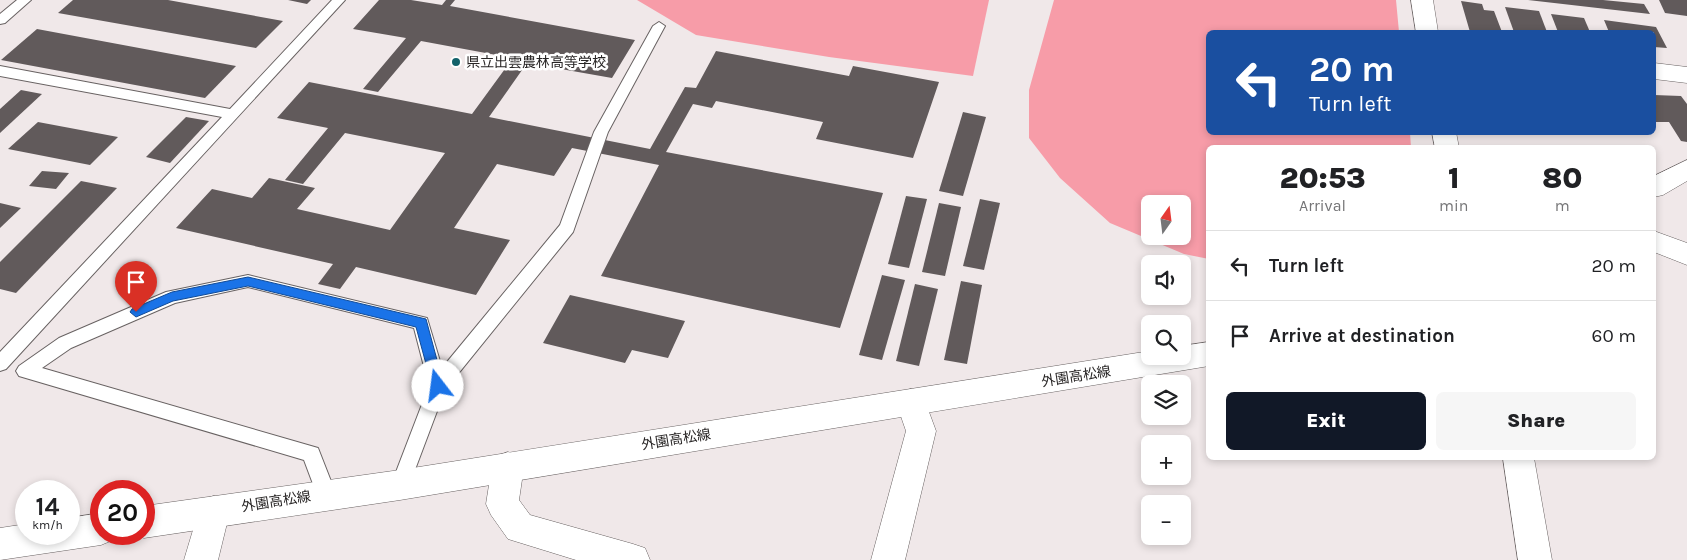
<!DOCTYPE html>
<meta charset="utf-8">
<style>
:root{--surface:#fff;--page:#f6f6f6;--text:#202124;--muted:#757577;--line:#e0e0e0;--accent:#111827}
body{margin:0;font-family:Karla,"Noto Sans JP",sans-serif;background:var(--page);color:var(--text);height:100vh;display:flex;flex-direction:column;font-size:19px;white-space:nowrap}
*{box-sizing:border-box;margin:0}
p{font-size:16px;color:var(--muted)}
.icon{flex:none;width:28px;height:28px;fill:none;stroke:currentColor;stroke-width:2;stroke-linecap:round;stroke-linejoin:round}
.map{position:relative;flex:1;overflow:hidden}
.details{position:absolute;left:1206px;top:145px;width:450px;height:315px;display:flex;flex-direction:column;background:var(--surface);border-radius:8px;box-shadow:0 2px 8px #0003}
.details>*{flex:none}
.banner{position:absolute;left:1206px;top:30px;width:450px;height:105px;border-radius:8px;box-shadow:0 2px 8px #0003;background:#1a4fa0;color:#fff;overflow:hidden}
.needle{width:32px;rotate:14deg}
.buttons{position:absolute;left:1141px;top:195px;display:grid;gap:10px}
.buttons a{display:grid;place-items:center;width:50px;height:50px;border-radius:8px;background:var(--surface);box-shadow:0 2px 8px #0003;font-size:25px}
.speed{position:absolute;left:15px;top:480px;display:flex;gap:10px;font-size:25px;font-weight:700;text-align:center}
.speed>*{display:grid;place-content:center;width:65px;height:65px;border-radius:50%;background:var(--surface);box-shadow:0 2px 8px #0003;line-height:1}
.speed small{font-size:12px;font-weight:400}
.speed .limit{border:8px solid #d22;background:#fff;color:#111}
.pin{position:absolute;display:grid;place-items:center;width:42px;height:42px;color:#fff;margin:-51px -21px;border-radius:50% 50% 50% 0;rotate:-45deg;box-shadow:0 0 5px #0007}
.pin .icon{rotate:45deg}
.me{position:absolute;width:55px;margin:-28px;rotate:345deg;stroke-linejoin:round;filter:drop-shadow(0 0 4px #0008)}
.turn{display:flex;align-items:center;gap:18px;height:105px;padding:0 20px;font-size:22px}
.turn .icon{width:65px;height:65px;stroke-width:2.5}
.turn b{display:block;font-size:35px;line-height:42px}
.eta{display:flex;justify-content:space-evenly;align-items:center;height:85px;text-align:center}
.eta b{font-size:30px;font-weight:800;line-height:35px}
.cta{display:flex;gap:10px;margin-top:auto;padding:10px 20px}
.cta a{flex:1;height:58px;border-radius:8px;background:var(--accent);color:#fff;font-size:20px;font-weight:800;line-height:58px;text-align:center}
.cta a+a{background:var(--page);color:var(--text)}
ul{padding:0;list-style:none}
li{display:flex;align-items:center;gap:15px;height:70px;padding:0 20px;border-top:1px solid var(--line)}
li div{flex:1}
li b{display:block;font-size:19px}
li em{font-style:normal}
.map>svg:first-child{display:block}
.green{fill:#f79ca8;fill-rule:evenodd}
.building{fill:#615a5b}
.lines{fill:none;stroke-linecap:round;stroke-linejoin:round}
.lane-casing{stroke:#686262;stroke-width:2}
.street-casing{stroke:#686262;stroke-width:1}
.secondary-casing{stroke:#686262;stroke-width:1}
.lane{fill:#fff;fill-rule:evenodd}
.street{fill:#fff;fill-rule:evenodd}
.secondary{fill:#fff;fill-rule:evenodd}
.route{fill:#1a73e8;stroke:#114b97}
.poi-dot{fill:#13626a;stroke:#fff;stroke-width:2}
.labels{text-anchor:middle;stroke-width:5;stroke-linejoin:round;paint-order:stroke}
.poi-label{font-size:14px;fill:#272424;stroke:#fff;text-anchor:start}
.street-label{font-size:14px;fill:#272424;stroke:#fff}
</style>
<div class="map">
<svg width="1687" height="560" viewBox="0 0 1687 560">
<rect width="100%" height="100%" fill="#f0e8e9"/>
<g class="green">
<path d="M637,0H989L973,76L829,57L696,35Z"/>
<path d="M1054,0H1396L1399,32H1209V132L1410,133L1411,147L1209,148V259L1184,254L1110,223L1060,178L1029,138V90ZM1150,204H1182V236H1150Z"/>
</g>
<g class="building">
<path d="M73,0H168L283,21L256,48L58,13Z"/>
<path d="M288,0H311L307,4Z"/>
<path d="M379,0H411L442,5L446,0H455L450,6L635,40L612,78L527,63L489,117L650,149L685,87L696,88L716,51L849,76L853,66L939,82L913,158L816,139L823,122L716,101L712,108L693,104L666,152L883,193L840,328L601,276L659,165L572,148L554,176L497,164L454,228L510,240L476,295L356,267L340,289L318,284L333,264L176,228L212,189L252,198L269,178L315,188L297,209L390,230L445,153L345,133L303,184L285,180L328,128L277,118L309,82L472,114L513,58L421,41L378,92L363,89L406,38L353,29Z"/>
<path d="M1528,0H1603L1644,4L1650,14Z"/>
<path d="M1659,0H1687V16L1665,13Z"/>
<path d="M1461,1L1482,4L1484,10L1494,11L1502,32H1470Z"/>
<path d="M1505,7L1539,11L1547,32H1514Z"/>
<path d="M1551,14L1584,18L1590,32H1558Z"/>
<path d="M1604,20L1656,27L1667,48L1654,47V32H1609Z"/>
<path d="M37,29L236,66L205,98L1,60Z"/>
<path d="M21,90L42,94L0,133V109Z"/>
<path d="M1654,95L1681,96L1687,104V142L1681,141L1669,122H1654Z"/>
<path d="M963,112L986,117L963,196L939,191Z"/>
<path d="M186,117L209,121L170,163L146,157Z"/>
<path d="M38,122L118,137L90,165L8,149Z"/>
<path d="M42,171L69,173L56,189L29,186Z"/>
<path d="M81,181L117,188L16,293L0,289V262Z"/>
<path d="M906,196L927,199L909,268L888,264Z"/>
<path d="M980,199L1000,203L984,270L963,266Z"/>
<path d="M0,203L21,208L0,228Z"/>
<path d="M939,203L961,207L945,276L922,272Z"/>
<path d="M882,275L905,280L882,360L859,355Z"/>
<path d="M961,281L982,285L967,364L944,360Z"/>
<path d="M915,284L938,289L919,366L896,361Z"/>
<path d="M570,295L685,321L668,358L632,350L625,363L543,343Z"/>
</g>
<g class="lines">
<g class="lane-casing">
<g id="lane">
<path d="M17,0H31L5,23L0,24V14Z"/>
<path d="M332,0H345L6,369L0,371V352L222,117L0,76V66L230,109Z"/>
<path d="M659,22L665,26L608,132L573,232L445,390L407,491L400,494L393,491L391,485L429,386L414,328L248,287L175,303L71,348L42,368L318,448L336,494L333,500L326,503L319,500L304,460L19,376L16,371L19,366L59,338L166,292L248,275L427,318L442,368L560,225L594,132L653,26Z"/>
</g>
</g>
<g class="street-casing">
<g id="street">
<path d="M1411,0H1433L1438,32H1416Z"/>
<path d="M1654,63L1687,67V83L1654,79Z"/>
<path d="M1432,132H1456L1459,148H1435Z"/>
<path d="M911,389L922,393L936,431L905,560H871L906,431L896,402L900,393Z"/>
<path d="M508,452L519,456L524,466L519,500L530,515L633,544L645,548L650,560H576L508,539L491,515L486,504L492,466L497,456Z"/>
<path d="M1503,458H1534L1552,560H1518Z"/>
<path d="M214,496L226,500L230,511L218,560H184L202,500Z"/>
</g>
</g>
<g class="secondary-casing">
<g id="secondary">
<path d="M1687,160V181L1663,195L1654,197V176Z"/>
<path d="M1654,231L1687,243V265L1654,252Z"/>
<path d="M1209,342V366L400,500L144,538L134,534H144V506L400,470L1150,351V356H1182V346Z"/>
<path d="M101,513V534H115L113,540L101,545L0,560V528L26,524V534H69V518Z"/>
</g>
</g>
<use href="#lane" class="lane"/>
<use href="#street" class="street"/>
<use href="#secondary" class="secondary"/>
</g>
<path class="route" d="M248,277L426,319L444,386L443,390L438,392L432,386L416,327L248,286L173,301L136,317L130,312L132,309L172,292Z"/>
<circle class="poi-dot" cx="456" cy="62" r="5"/>
<g class="labels">
<g class="poi-label">
<text x="466" y="67">県立出雲農林高等学校</text>
</g>
<g class="street-label">
<text transform="translate(1076 376) rotate(-9)" y="5">外園高松線</text>
<text transform="translate(676 439) rotate(-9)" y="5">外園高松線</text>
<text transform="translate(276 501) rotate(-9)" y="5">外園高松線</text>
</g>
</g>
</svg>
<div class="buttons">
<a><svg class="needle" viewBox="-14 -14 28 28"><path d="M0-13l5 13h-10z" fill="#e53935"/><path d="M0 13l5-13h-10z" fill="#757577"/></svg></a>
<a><svg class="icon" aria-label="sound" viewBox="0 0 24 24"><path d="M4 9h4l5-4v14l-5-4H4zM17 9q2 3 0 6"/></svg></a>
<a><svg class="icon" aria-label="search" viewBox="0 0 24 24"><circle cx="10" cy="10" r="6"/><path d="M15 15l6 6"/></svg></a>
<a><svg class="icon" aria-label="layers" viewBox="0 0 24 24"><path d="M12 4l9 5-9 5-9-5zM3 14l9 5 9-5"/></svg></a>
<a>+</a>
<a>−</a>
</div>
<div class="speed"><div>14<small>km/h</small></div><div class="limit">20</div></div>
<div class="pin" style="left:136px;top:312px;background:#d93025"><svg class="icon" aria-label="arrive" viewBox="0 0 24 24"><path d="M6 21V4h12l-3 4 3 4H6"/></svg></div>
<svg class="me" style="left:438px;top:386px" viewBox="-20 -20 40 40"><circle r="19" fill="#fff"/><path d="M0-13L10 11 0 6-10 11z" fill="#1a73e8"/></svg>
<div class="banner">
<div class="turn"><svg class="icon" aria-label="left" viewBox="0 0 24 24"><path d="M17 20v-9H6M10 6l-5 5 5 5"/></svg><div><b>20 m</b>Turn left</div></div>
</div>
<section class="details">
<div class="eta">
<div><b>20:53</b><p>Arrival</p></div>
<div><b>1</b><p>min</p></div>
<div><b>80</b><p>m</p></div>
</div>
<ul>
<li><svg class="icon" aria-label="left" viewBox="0 0 24 24"><path d="M17 20v-9H6M10 6l-5 5 5 5"/></svg><div><b>Turn left</b></div><em>20 m</em></li>
<li><svg class="icon" aria-label="arrive" viewBox="0 0 24 24"><path d="M6 21V4h12l-3 4 3 4H6"/></svg><div><b>Arrive at destination</b></div><em>60 m</em></li>
</ul>
<div class="cta"><a>Exit</a><a>Share</a></div>
</section>
</div>
